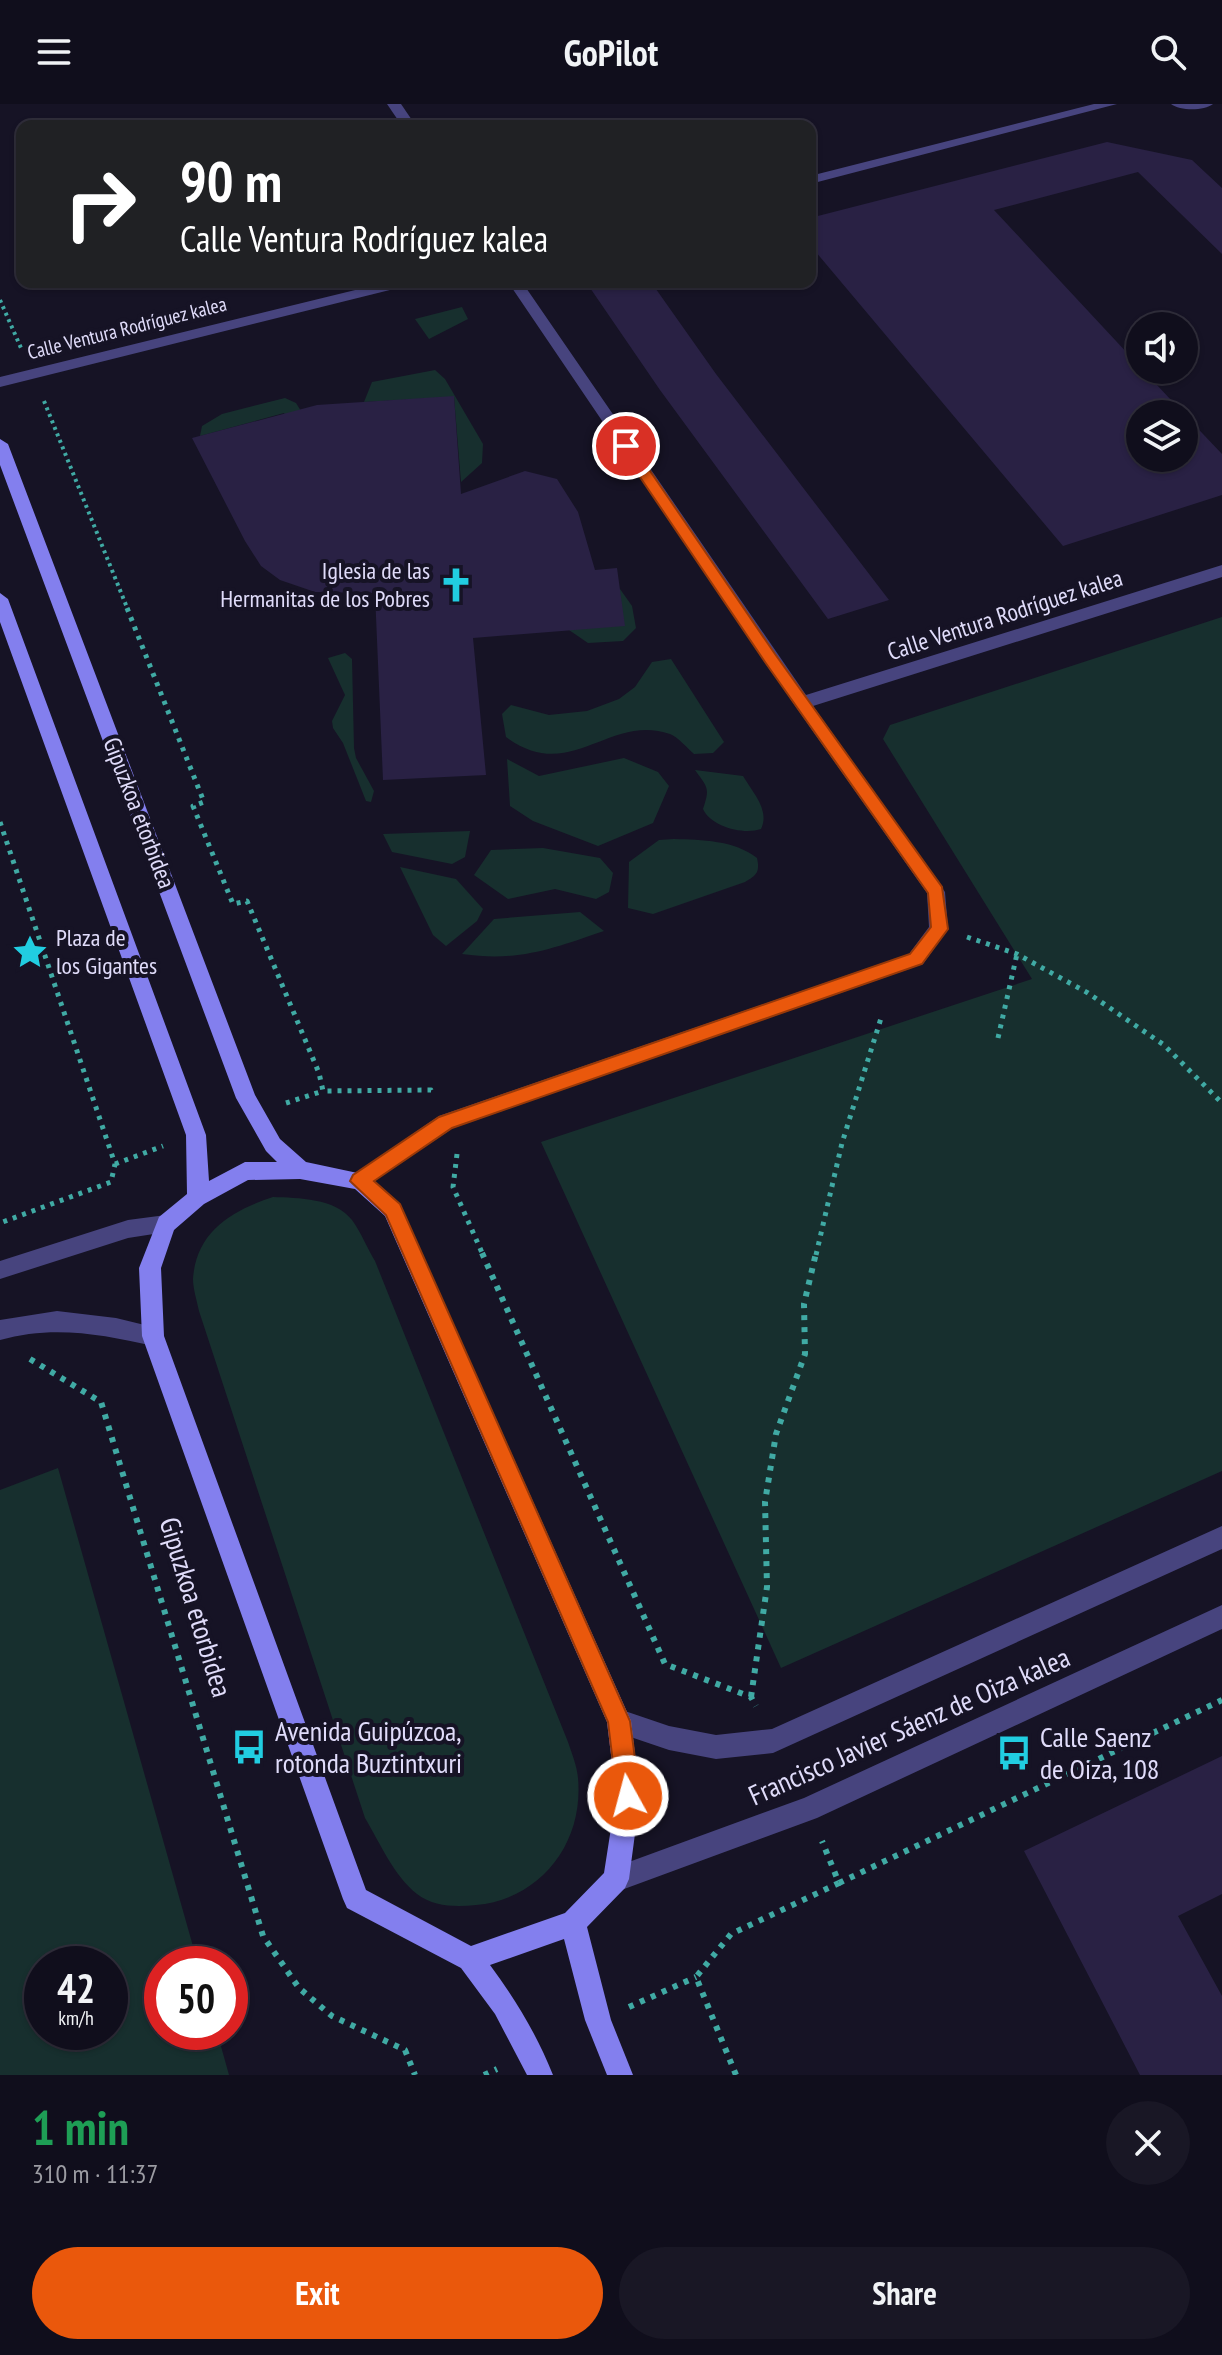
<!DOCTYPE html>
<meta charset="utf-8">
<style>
:root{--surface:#100e1c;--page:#191725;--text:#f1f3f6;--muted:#9c9ca3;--line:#302e3b;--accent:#ea580c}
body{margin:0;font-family:"PT Sans Narrow",sans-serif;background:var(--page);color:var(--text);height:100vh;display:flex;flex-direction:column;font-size:30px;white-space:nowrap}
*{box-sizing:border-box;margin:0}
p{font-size:26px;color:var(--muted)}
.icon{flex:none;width:44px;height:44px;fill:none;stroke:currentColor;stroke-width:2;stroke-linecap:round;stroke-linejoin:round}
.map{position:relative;height:1971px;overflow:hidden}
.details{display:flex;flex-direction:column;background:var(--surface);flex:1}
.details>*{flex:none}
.top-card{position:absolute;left:16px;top:16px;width:800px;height:168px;border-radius:16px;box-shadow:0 2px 6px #0004,0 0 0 2px var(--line);background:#202124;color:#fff;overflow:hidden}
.fabs{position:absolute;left:1126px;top:208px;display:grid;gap:16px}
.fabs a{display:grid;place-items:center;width:72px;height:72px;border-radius:50%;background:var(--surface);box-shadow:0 2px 6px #0004,0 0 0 2px var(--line);font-size:40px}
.speed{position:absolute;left:24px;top:1842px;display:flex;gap:16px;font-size:40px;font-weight:700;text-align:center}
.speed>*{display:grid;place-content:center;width:104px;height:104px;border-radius:50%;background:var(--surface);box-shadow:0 2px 6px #0004,0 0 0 2px var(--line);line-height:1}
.speed small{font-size:20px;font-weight:400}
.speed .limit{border:12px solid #d22;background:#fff;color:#111}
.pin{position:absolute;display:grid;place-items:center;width:68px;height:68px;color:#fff;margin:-34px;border:4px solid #fff;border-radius:50%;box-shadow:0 2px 8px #0007}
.me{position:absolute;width:88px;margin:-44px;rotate:353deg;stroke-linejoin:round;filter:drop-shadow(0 0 6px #0008)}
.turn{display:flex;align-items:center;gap:28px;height:168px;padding:0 32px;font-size:36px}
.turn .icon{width:104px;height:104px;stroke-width:2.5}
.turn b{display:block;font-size:56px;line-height:68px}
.round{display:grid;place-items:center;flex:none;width:84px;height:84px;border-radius:42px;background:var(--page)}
.overview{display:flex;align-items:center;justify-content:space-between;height:136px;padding:0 32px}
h1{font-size:48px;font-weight:800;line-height:60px;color:#1e9e55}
.cta{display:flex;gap:16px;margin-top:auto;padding:16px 32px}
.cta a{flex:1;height:92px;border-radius:48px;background:var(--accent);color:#fff;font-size:32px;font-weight:800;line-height:92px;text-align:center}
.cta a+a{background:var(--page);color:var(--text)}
header{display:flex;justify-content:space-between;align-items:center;height:104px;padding:0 32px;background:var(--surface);font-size:36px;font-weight:800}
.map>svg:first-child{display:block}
.green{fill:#172f2e;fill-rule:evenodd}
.building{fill:#292144}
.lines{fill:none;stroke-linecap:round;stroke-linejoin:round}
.path-far2{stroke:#40aaa4;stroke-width:4;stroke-dasharray:3 4;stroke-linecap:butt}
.path-far1{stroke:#40aaa4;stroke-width:5;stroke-dasharray:4 6;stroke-linecap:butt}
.path{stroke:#40aaa4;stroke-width:6;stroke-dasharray:5 7;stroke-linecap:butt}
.minor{fill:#47447e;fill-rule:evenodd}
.secondary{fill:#837fee;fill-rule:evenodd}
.route{fill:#ea580c;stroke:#983908;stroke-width:2}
.labels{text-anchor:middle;stroke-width:8;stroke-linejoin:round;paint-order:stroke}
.far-street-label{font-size:20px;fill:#e0dcfa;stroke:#161325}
.poi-label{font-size:24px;fill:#e0dcfa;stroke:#161325;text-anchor:end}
.street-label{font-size:24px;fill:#e0dcfa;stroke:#161325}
.near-street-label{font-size:28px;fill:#e0dcfa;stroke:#161325}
.near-poi-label{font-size:28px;fill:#e0dcfa;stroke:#161325;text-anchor:start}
</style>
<header><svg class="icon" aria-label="menu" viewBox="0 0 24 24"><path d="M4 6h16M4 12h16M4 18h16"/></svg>GoPilot<svg class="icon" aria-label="search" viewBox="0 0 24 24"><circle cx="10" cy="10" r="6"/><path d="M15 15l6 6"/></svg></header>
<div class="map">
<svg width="1222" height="1971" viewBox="0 0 1222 1971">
<rect width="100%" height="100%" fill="#161325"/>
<g class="green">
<path d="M462,203L468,215L429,235L415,215Z"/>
<path d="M435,266L445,275L483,340L482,359L461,378L454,293L364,298L372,278Z"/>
<path d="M285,294L296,299L301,307L291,320L284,309L200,332L202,322L222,310Z"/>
<path d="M620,485L632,502L636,524L623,537L588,539L569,526Z"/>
<path d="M1222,513V1367L781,1564L541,1038L1032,875L883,635L890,621Z"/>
<path d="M345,549L352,555L354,644L356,654L374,687L371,698L366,697L343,639L333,624L332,617L345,591L328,554Z"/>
<path d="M671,555L724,638L713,649L694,650C687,644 678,633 670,630C608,609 571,681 506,633L502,610L511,601L549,611L587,607L619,595L635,583L652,558Z"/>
<path d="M624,654L658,668L669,682L653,719L598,742L533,717L510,702L507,655L539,672Z"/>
<path d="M695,666L743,672C753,689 770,706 761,725C744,731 711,723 703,705C710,684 708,684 695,666Z"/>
<path d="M470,727L465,753L452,760L392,748L383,730Z"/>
<path d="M674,735C702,736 734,736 757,754C760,768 757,771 745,778L653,810L628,804L629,758L659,736Z"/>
<path d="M543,744L600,754L613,769L609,788L596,795L555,785L508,795L474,771L491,746Z"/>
<path d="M400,763L456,775L483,805L477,817L446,842L433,831Z"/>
<path d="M580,808L604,827C551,845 519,858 462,850L494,815Z"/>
<path d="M273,1093C298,1094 335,1094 352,1116C361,1128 367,1144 375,1157L568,1638C572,1650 577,1662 578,1674C584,1739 541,1795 476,1801C456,1803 434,1803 417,1790C394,1772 380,1739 365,1714L199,1207C197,1197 193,1185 193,1175C196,1127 233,1106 273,1093Z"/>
<path d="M58,1364L198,1860H162V1928H217L229,1971H0V1386ZM42,1860H110V1928H42Z"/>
</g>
<g class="building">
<path d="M1107,38L1192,56L1222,84V150L1138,68L994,106L1184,310H1140V354H1184V310L1222,350V391L1063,442L810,141V114Z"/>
<path d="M586,178H651L716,270L889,496L828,515L660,286Z"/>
<path d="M454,292L461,390L525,367L557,375L578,408L595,466L617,464L625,522L473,534L486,671L383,676L375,489L315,488L280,476L261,462L245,437L192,334L317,301Z"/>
<path d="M1222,1652V1790L1178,1812L1222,1892V1971H1140L1024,1747Z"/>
</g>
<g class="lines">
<g class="path-far2">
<path d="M0,196L21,244"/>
<path d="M44,297L128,506"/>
</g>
<g class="path-far1">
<path d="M127,504L204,698L193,702L233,800L247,797L319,969L323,987L431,986L433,990"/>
<path d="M0,718L115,1060L111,1078L0,1119"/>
<path d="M967,833L1017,850L1088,889L1164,941L1222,999"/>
<path d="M998,934L1017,850"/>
<path d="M286,999L323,987"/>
<path d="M457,1050L453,1083L483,1151"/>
<path d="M115,1060L163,1042"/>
<path d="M816,1151L842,1039L882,911"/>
</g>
<g class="path">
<path d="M482,1149L665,1560L751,1593L756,1602"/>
<path d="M30,1255L101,1298L263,1832L299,1884L332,1912L405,1946L415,1971"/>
<path d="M751,1593L767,1483L765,1398L776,1330L805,1250L804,1200L816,1149"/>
<path d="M839,1779L1222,1596"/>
<path d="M629,1903L696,1873"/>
<path d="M484,1971L497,1965"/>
<path d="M736,1971L696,1873L731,1830L839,1779L822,1737"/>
</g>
<g class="minor">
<path d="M387,0H401L416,22H402Z"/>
<path d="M1094,0H1117L810,80V72Z"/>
<path d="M1171,0H1213C1204,7 1180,7 1171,0Z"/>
<path d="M388,178H412L410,181L0,283V273Z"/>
<path d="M508,178H522L806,591L1222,461V473L813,602L945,788L948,825L923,860L453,1024L360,1086L353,1083L350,1077L353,1071L439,1012L909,850L929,823L927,789L796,603Z"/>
<path d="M166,1111L173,1113L176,1120L173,1127L128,1134L0,1175V1157L128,1116Z"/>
<path d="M57,1207L116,1214L161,1225L164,1232L161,1239L153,1242C102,1230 52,1221 0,1236V1216Z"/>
<path d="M1222,1422V1445L773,1649L716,1655L669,1646L610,1626L607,1617L610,1608L619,1605L669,1622L716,1631L772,1625Z"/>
<path d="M1222,1501V1525L817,1714L616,1788L607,1784L603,1775L607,1766L804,1694Z"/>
</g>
<path class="secondary" d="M0,335L8,340L255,991L280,1035L306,1058L367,1071L400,1100L631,1617L640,1692L629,1775L625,1784L587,1823L611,1916L633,1971H607L585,1916L564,1835L490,1861C516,1896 537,1931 553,1971H527L495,1910L461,1864L347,1804L343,1795L142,1232L139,1164L159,1113L187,1090L186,1031L0,518V489L8,495L206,1031L209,1077L245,1058H277L266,1047L236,994L0,361ZM300,1075L355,1085L385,1112L607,1618L616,1692L604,1769L565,1809L471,1842L366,1786L164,1232L161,1164L174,1126L204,1100L248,1076Z"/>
</g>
<path class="route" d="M626,338L631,339L775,550L942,783L948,825L922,860L452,1024L374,1077L400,1100L630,1617L640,1692L636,1700L628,1703L620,1700L617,1692L608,1618L386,1111L350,1077L353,1071L439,1013L910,850L931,823L928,789L765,558L621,345L619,342Z"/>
<defs>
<g id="church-bare" transform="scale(2.76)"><path d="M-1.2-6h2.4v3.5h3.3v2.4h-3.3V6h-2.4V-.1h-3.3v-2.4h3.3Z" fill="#21cde1" stroke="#161325" stroke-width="2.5" paint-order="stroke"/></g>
<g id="sight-bare" transform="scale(2.76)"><path d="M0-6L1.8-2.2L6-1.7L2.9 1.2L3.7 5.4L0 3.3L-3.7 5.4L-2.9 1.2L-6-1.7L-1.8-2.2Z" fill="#21cde1" stroke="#161325" stroke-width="2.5" paint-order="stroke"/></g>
<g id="bus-bare" transform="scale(2.76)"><path d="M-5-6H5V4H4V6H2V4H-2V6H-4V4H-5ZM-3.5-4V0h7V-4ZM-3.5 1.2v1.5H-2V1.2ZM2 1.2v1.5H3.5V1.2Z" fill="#21cde1" stroke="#161325" stroke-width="2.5" paint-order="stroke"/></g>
</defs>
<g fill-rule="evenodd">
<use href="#church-bare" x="456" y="481"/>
<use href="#sight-bare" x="30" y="848"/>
<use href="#bus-bare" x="249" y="1643"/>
<use href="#bus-bare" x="1014" y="1649"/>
</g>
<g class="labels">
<g class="far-street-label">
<text transform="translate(127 224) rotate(-14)" y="7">Calle Ventura Rodríguez kalea</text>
</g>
<g class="poi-label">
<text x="430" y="475">Iglesia de las<tspan x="430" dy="28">Hermanitas de los Pobres</tspan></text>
<text x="56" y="842" text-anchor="start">Plaza de<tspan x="56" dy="28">los Gigantes</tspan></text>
</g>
<g class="street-label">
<text transform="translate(1005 511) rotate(-18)" y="8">Calle Ventura Rodríguez kalea</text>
<text transform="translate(139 709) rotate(69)" y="8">Gipuzkoa etorbidea</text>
</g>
<g class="near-street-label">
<text transform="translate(196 1503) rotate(73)" y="10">Gipuzkoa etorbidea</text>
<text transform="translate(909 1622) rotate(-24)" y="10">Francisco Javier Sáenz de Oiza kalea</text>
</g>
<g class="near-poi-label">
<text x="275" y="1637">Avenida Guipúzcoa,<tspan x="275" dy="32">rotonda Buztintxuri</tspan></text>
<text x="1040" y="1643">Calle Saenz<tspan x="1040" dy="32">de Oiza, 108</tspan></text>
</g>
</g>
</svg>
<div class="fabs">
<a><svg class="icon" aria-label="sound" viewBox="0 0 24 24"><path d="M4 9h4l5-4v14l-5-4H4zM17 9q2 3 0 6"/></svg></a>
<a><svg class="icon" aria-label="layers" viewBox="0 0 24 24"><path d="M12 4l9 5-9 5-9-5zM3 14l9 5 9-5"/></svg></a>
</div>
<div class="speed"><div>42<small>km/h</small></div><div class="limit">50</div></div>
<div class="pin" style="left:626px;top:342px;background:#d93025"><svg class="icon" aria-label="arrive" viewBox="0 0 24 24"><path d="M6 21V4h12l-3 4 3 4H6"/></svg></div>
<svg class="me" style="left:628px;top:1692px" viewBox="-20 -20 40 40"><circle r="17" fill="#ea580c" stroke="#fff" stroke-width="3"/><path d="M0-11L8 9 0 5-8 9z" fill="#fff"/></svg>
<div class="top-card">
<div class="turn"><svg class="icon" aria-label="right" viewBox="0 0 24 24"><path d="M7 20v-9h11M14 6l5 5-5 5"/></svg><div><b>90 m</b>Calle Ventura Rodríguez kalea</div></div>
</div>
</div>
<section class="details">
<div class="overview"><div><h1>1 min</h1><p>310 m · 11:37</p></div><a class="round"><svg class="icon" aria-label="close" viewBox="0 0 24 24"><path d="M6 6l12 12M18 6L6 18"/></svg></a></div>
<div class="cta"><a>Exit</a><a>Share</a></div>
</section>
